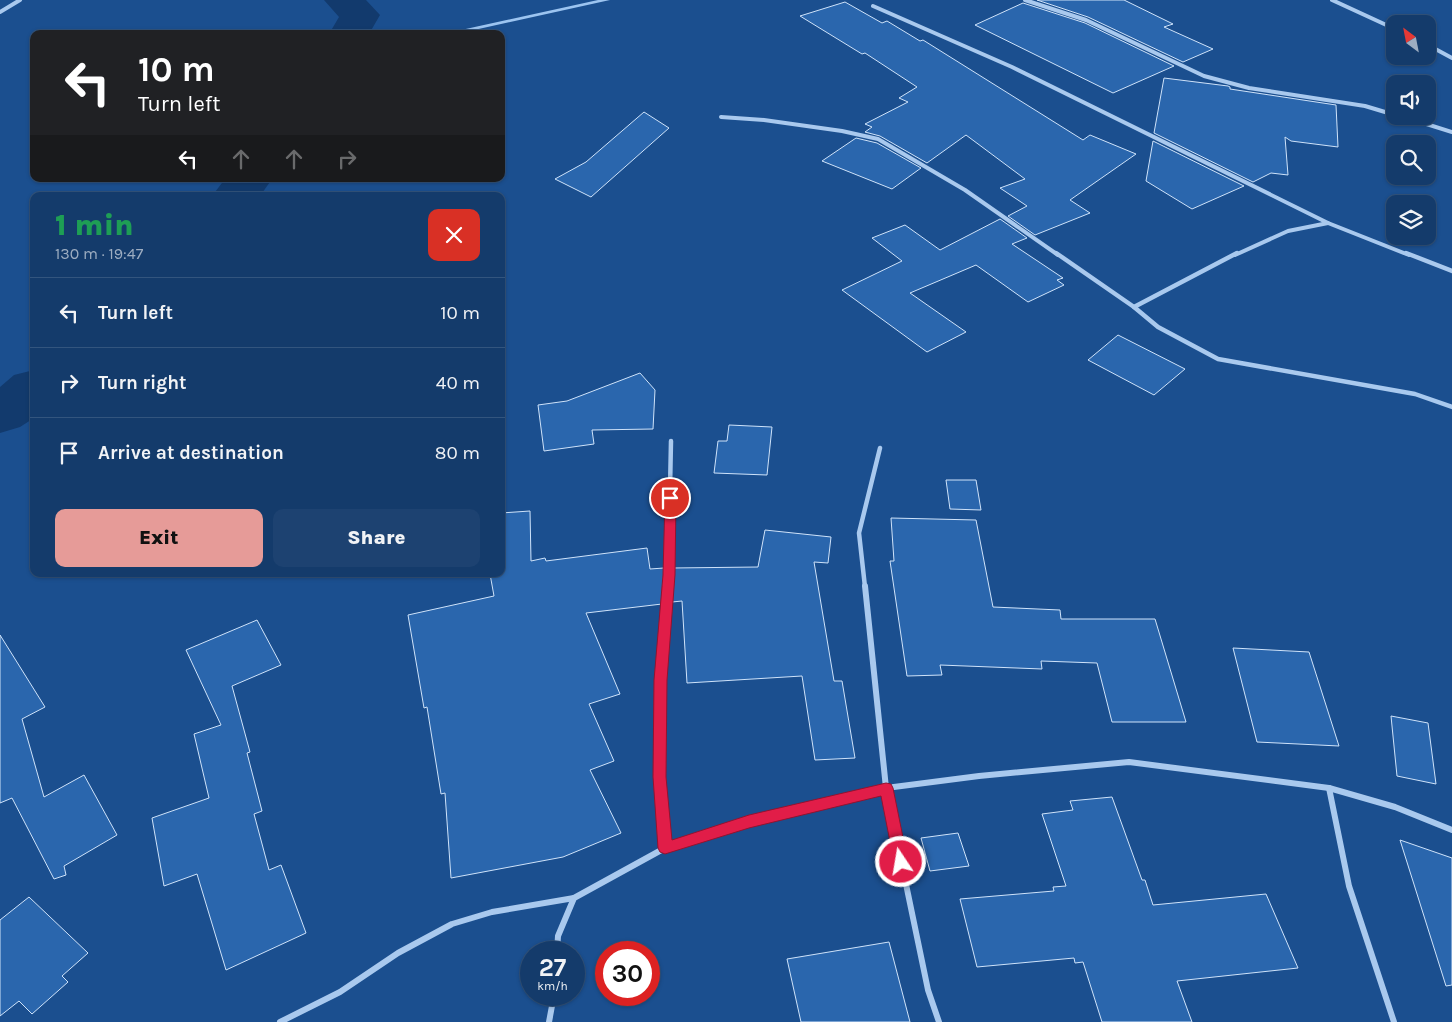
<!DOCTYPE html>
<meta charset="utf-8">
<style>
:root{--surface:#143b6b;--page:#1d4271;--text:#f1f3f6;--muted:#9dadc1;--line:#33557e;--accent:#e69b98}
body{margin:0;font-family:Karla,sans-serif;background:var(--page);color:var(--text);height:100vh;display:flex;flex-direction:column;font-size:19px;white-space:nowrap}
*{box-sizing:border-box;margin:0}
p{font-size:16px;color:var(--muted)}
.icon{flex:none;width:28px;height:28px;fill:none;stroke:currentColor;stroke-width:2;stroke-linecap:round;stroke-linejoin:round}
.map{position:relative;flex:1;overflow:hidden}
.side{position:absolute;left:30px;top:192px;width:475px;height:385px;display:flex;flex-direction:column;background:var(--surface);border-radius:10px;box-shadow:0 1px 4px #0004,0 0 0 1px var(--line)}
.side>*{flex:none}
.guide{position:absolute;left:30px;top:30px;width:475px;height:152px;border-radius:10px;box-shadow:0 1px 4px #0004,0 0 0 1px var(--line);background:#202124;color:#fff;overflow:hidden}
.needle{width:32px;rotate:328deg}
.controls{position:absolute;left:1386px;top:15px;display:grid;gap:10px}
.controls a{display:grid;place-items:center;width:50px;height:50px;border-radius:10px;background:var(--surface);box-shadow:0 1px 4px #0004,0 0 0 1px var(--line);font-size:25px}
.speed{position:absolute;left:520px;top:941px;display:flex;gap:10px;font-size:25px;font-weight:700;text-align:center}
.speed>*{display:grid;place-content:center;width:65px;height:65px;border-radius:50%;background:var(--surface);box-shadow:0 1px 4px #0004,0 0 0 1px var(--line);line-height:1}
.speed small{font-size:12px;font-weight:400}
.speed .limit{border:8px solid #d22;background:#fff;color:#111}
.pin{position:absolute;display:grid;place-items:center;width:42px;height:42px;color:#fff;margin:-21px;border:2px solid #fff;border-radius:50%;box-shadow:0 1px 5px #0007}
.me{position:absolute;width:55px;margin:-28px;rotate:348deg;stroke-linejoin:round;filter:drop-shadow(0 0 4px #0008)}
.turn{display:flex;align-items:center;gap:18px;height:105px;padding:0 25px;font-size:22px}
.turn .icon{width:65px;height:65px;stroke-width:2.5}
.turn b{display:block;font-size:35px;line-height:42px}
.lanes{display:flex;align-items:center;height:48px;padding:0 25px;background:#0003;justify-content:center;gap:25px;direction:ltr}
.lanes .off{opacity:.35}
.round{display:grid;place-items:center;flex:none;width:52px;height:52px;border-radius:10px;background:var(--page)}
.overview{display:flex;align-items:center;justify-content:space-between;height:85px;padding:0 25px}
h1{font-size:30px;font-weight:800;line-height:38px;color:#1e9e55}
.action{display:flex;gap:10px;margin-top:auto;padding:10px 25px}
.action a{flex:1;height:58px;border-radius:10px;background:var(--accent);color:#111;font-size:20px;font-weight:800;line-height:58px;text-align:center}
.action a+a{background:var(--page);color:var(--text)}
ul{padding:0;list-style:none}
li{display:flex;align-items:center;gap:15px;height:70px;padding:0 25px;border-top:1px solid var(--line)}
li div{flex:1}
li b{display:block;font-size:19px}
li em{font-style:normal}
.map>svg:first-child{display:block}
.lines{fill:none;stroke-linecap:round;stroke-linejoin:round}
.stream{fill:#9cc4f0;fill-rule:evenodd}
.river{fill:#123a6d;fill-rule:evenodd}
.building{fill:#2a66ad;stroke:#cfe3fa}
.minor-far2{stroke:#a9c9ee;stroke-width:4}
.minor-far1{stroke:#a9c9ee;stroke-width:4.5}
.minor{stroke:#a9c9ee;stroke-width:6}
.route{fill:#e11d48;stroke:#92132f}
</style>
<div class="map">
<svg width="1452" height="1022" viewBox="0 0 1452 1022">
<rect width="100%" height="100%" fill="#1b4f8f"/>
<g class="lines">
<path class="stream" d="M598,0H610L456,34H443Z"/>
<g class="river">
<path d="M324,0H366L380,15L369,34H329L339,17Z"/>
<path d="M225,179H272L260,196H212Z"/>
<path d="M34,370V418L20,427L0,433V387L14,375Z"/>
</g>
</g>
<g class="building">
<path d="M1037,0H1124L1173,24L1164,27L1213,49L1183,62L1088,17Z"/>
<path d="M845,2L882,23L887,21L920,41L923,40L1083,140L1090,135L1136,154L1070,200L1090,213L1035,235L1008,216L1027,206L1000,188L1025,179L966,135L927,163L880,136L865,132L872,127L865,124L908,102L899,98L917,87L865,53L862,54L800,16Z"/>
<path d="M1023,3L1085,23L1174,66L1113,93L975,25Z"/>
<path d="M1164,78L1228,86L1230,87V89L1336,105L1338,147L1291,141L1285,137L1288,175L1271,173L1253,182L1154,133Z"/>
<path d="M644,112L669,128L591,197L555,179L586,162Z"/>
<path d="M856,138L877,143L921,168L892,189L822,161Z"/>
<path d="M1153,141L1244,186L1192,209L1146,181Z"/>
<path d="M1000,219L1027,238L1012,244L1063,278L1057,280L1064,285L1028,302L976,265L910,293L966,332L927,352L842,290L902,261L872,238L905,225L940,250Z"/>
<path d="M1118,335L1185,369L1154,395L1088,360Z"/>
<path d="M640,373L655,390L653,429L592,430L594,444L544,451L538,405L567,401Z"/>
<path d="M729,425L772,427L767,475L714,473L718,441H727Z"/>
<path d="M946,480H976L981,510L950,509Z"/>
<path d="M530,511L531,561L545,558L546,561L647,548L650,569L664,568L662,604L586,613L620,694L589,704L614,761L590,770L621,833L563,857L451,878L445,793L441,794L427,707L424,708L408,615L494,596L490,574H501V513Z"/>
<path d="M891,518L976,520L993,607L1060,610L1061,619H1155L1186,722H1112L1097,663L1041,661L1042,669L940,665L942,675L907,676L890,561H894Z"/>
<path d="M765,530L831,537L828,563L814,562L834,681H842L855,758L815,760L802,676L687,683L682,601L672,602V568L758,567Z"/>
<path d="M257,620L281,665L232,686L250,752L247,753L262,811L254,814L269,870L281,865L306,933L226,970L197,874L164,886L152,818L209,798L194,734L221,725L186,650Z"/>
<path d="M0,635L45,707L22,719L44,797L84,775L117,835L64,866L66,875L54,879L12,798L0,803Z"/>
<path d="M1233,648L1309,652L1339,746L1257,742Z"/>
<path d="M1391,716L1428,723L1436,784L1397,776Z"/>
<path d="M1112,797L1142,880H1145L1153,905L1266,894L1298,968L1177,981L1192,1022H1102L1083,962L1075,963L1074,958L977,967L960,899L1054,891L1053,887L1066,886L1042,814L1073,810L1070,801Z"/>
<path d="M958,833L969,866L930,871L921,838Z"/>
<path d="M1400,840L1452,858V985L1446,986Z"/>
<path d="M29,897L88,953L62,976L68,982L32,1014L19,1001L0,1016V920Z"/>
<path d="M889,942L910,1022H801L787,959Z"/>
</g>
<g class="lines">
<g class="minor-far2">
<path d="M1025,0L1086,20L1204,76L1249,88L1365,106L1395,115"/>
<path d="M1332,0L1395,29"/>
<path d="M873,6L1012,67L1328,223L1409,255"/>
<path d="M0,12L20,0"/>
<path d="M1428,45L1452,58"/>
<path d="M1401,116L1452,132"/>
<path d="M721,117L764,120L842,131L878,139L965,190L1058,255"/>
<path d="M1235,255L1288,231L1328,223"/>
</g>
<g class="minor-far1">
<path d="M1056,253L1134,307L1158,327L1218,359L1415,394L1452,407"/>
<path d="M1406,253L1452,271"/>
<path d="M1134,307L1237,253"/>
<path d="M668,587L671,441"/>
<path d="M865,587L859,533L880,448"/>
</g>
<g class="minor">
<path d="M865,586L886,788L928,990L939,1022"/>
<path d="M1329,788L1349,886L1394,1022"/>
<path d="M665,848L660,777L661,680L668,586"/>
<path d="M557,952L558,936L574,898L665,848L749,822L886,788L979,776L1129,762L1329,788L1395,807L1452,830"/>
<path d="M280,1022L340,992L398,953L452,924L492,912L574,898"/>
<path d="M549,1022L554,995"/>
</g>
</g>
<path class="route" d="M670,495L676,498L675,575L667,680L666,777L672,840L749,815L886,783L891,784L893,788L908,862L906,866L901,868L896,866L894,862L881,796L749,828L665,854L660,852L658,848L653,777L654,680L663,575L665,498Z"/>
</svg>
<div class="controls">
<a><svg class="needle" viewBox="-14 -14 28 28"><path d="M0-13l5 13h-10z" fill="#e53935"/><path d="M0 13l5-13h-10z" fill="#9dadc1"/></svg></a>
<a><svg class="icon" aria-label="sound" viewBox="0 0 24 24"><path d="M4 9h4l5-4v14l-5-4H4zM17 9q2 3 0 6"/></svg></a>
<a><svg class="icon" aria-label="search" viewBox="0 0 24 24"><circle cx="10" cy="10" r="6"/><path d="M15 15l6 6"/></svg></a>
<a><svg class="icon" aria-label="layers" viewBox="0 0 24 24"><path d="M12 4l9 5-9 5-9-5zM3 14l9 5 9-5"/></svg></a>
</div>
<div class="speed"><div>27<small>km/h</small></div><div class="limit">30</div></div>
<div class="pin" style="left:670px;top:498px;background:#d93025"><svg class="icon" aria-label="arrive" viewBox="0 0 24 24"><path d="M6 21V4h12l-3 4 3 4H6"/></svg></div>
<svg class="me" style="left:901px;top:862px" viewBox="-20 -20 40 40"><circle r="17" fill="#e11d48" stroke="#fff" stroke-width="3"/><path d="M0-11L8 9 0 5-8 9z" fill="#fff"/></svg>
<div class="guide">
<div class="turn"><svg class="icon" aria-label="left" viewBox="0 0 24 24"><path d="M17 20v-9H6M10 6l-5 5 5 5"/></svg><div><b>10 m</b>Turn left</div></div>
<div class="lanes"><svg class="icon" aria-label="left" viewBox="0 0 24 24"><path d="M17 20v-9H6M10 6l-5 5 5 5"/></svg><svg class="icon off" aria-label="ahead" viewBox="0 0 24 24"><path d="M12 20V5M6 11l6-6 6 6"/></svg><svg class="icon off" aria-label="ahead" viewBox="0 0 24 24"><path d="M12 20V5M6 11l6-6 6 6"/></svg><svg class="icon off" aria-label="right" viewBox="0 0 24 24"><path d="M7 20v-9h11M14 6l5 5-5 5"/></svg></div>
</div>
<section class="side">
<div class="overview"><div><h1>1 min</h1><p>130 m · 19:47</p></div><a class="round" style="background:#d93025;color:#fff"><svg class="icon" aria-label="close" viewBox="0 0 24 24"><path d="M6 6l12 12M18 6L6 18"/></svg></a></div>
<ul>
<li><svg class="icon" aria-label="left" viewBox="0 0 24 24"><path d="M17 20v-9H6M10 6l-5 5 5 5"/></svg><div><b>Turn left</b></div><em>10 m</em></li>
<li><svg class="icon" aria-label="right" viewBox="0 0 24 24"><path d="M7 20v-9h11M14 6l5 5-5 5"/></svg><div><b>Turn right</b></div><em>40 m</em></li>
<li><svg class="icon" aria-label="arrive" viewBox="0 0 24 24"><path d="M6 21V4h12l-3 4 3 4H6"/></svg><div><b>Arrive at destination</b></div><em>80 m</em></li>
</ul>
<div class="action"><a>Exit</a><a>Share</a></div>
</section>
</div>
